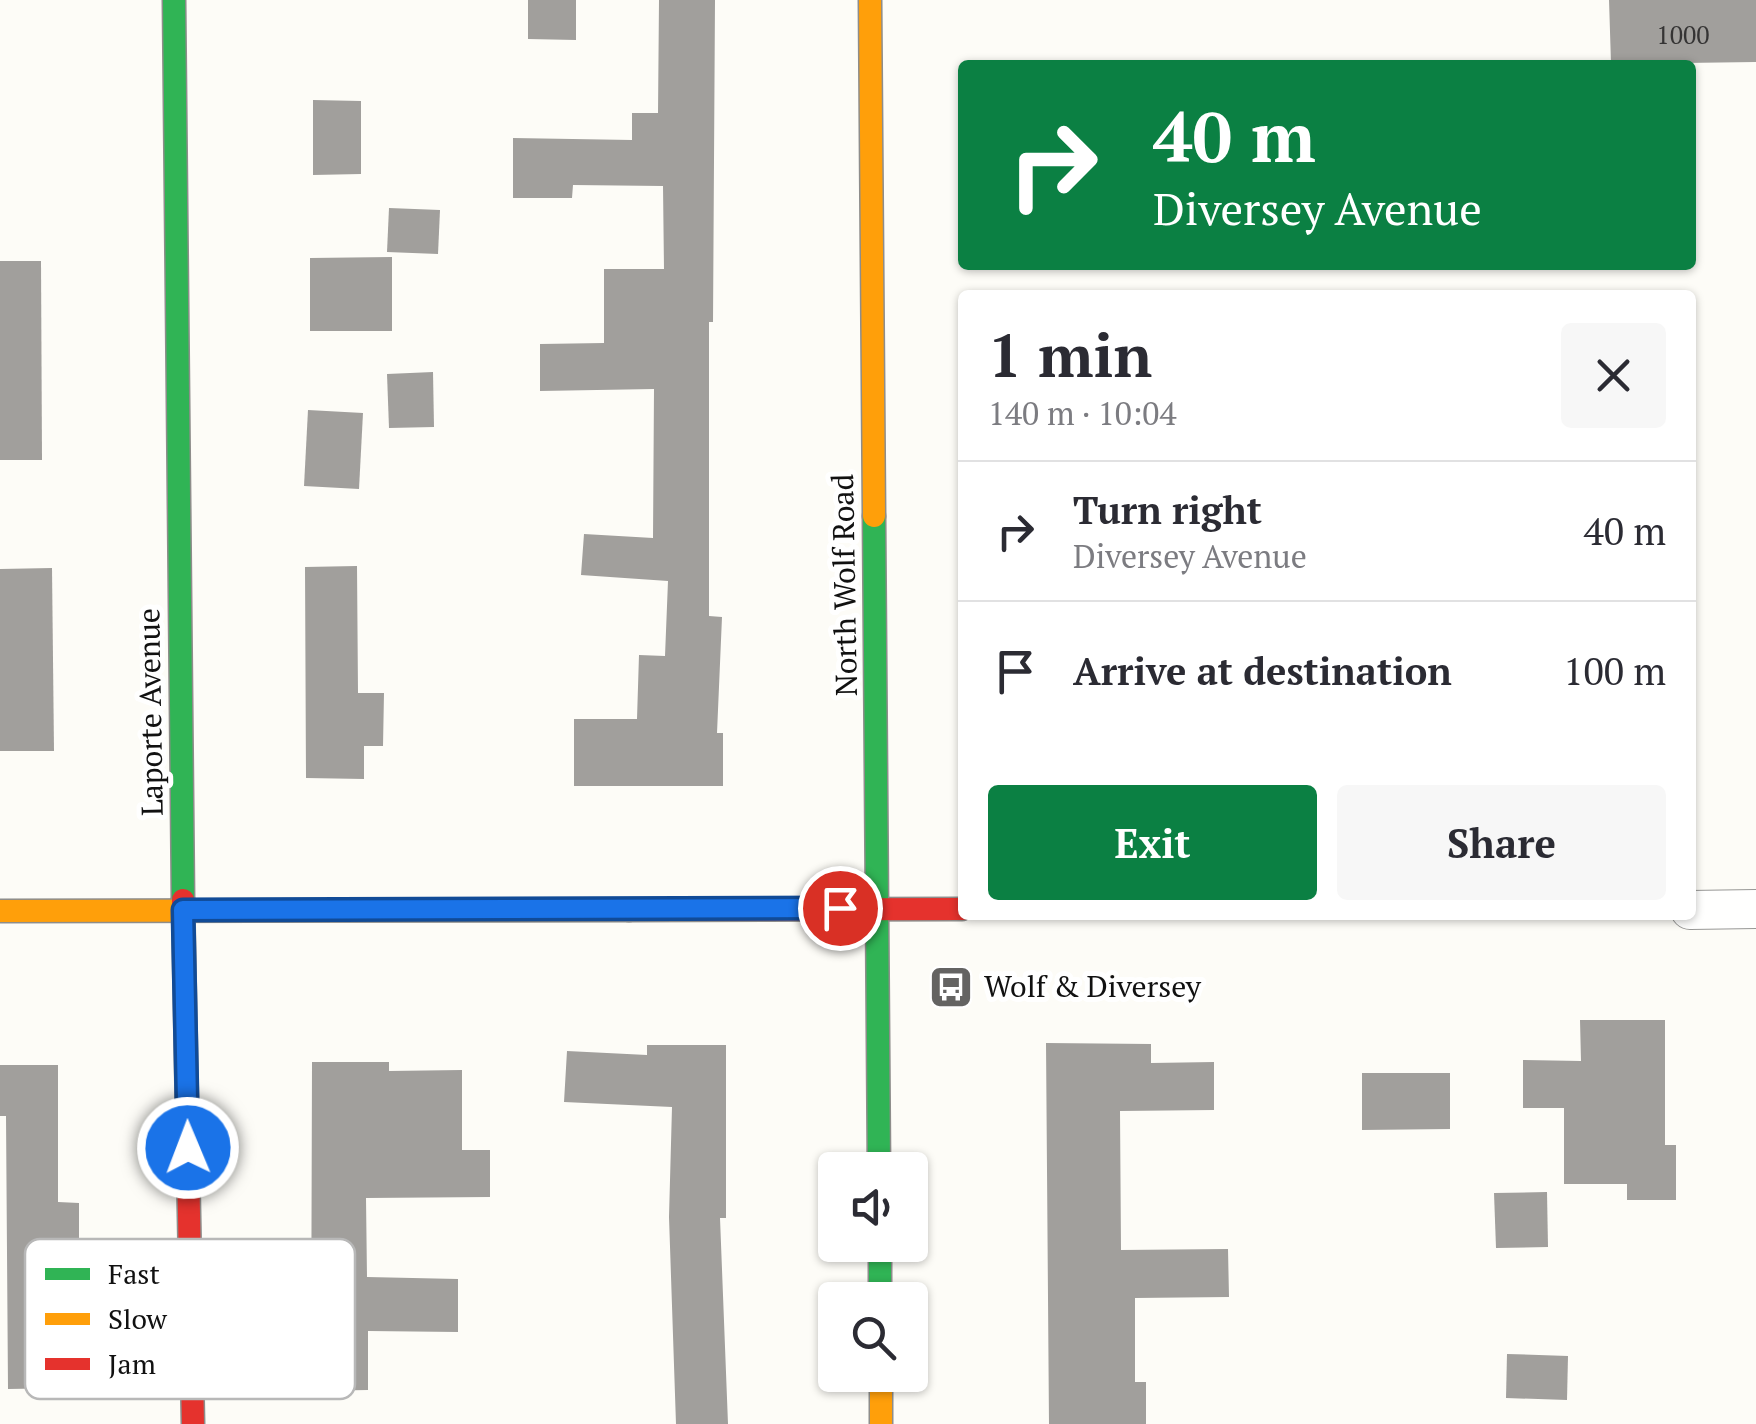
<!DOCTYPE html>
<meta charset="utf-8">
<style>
:root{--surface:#fff;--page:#f7f7f7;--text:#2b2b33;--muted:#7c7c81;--line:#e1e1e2;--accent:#0b8043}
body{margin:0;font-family:"PT Serif",serif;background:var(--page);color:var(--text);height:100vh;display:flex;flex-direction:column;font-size:38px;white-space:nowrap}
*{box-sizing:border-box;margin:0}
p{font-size:32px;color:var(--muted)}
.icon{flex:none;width:55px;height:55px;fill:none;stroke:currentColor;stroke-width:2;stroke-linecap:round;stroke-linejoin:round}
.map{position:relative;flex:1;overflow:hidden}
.sheet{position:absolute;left:958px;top:290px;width:738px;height:630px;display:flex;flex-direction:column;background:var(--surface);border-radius:10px;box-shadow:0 2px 8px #0004}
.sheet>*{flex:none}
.banner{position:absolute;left:958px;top:60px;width:738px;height:210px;border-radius:10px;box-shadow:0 2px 8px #0004;background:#0b8043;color:#fff;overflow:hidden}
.fabs{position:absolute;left:818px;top:1152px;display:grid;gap:20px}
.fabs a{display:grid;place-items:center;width:110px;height:110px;border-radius:10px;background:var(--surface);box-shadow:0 2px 8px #0004;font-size:50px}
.pin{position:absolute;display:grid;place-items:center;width:85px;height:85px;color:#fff;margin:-42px;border:5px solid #fff;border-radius:50%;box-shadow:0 2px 10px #0007}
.me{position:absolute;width:110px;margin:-55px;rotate:359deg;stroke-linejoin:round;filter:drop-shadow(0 0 8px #0008)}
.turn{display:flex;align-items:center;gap:35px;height:210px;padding:0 30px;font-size:45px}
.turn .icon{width:130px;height:130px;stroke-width:2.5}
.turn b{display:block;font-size:70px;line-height:85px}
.round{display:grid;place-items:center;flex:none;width:105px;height:105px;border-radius:10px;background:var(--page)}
.headline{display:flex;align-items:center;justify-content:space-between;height:170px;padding:0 30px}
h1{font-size:60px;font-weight:700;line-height:75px}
.primary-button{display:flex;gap:20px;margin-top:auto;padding:20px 30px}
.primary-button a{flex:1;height:115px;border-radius:10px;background:var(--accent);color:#fff;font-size:40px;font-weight:700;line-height:115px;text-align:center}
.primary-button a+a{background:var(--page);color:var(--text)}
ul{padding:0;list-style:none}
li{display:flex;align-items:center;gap:30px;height:140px;padding:0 30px;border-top:2px solid var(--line)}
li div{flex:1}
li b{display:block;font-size:38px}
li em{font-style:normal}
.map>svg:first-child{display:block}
.building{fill:#a19f9c}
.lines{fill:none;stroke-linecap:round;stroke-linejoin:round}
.street-casing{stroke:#979795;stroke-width:40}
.fast-casing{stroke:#8e8d8b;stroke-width:25}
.slow-casing{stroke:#8e8d8b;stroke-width:25}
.jam-casing{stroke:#8e8d8b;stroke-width:25}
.street{stroke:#fffffe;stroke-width:38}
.fast{stroke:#30b455;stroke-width:22}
.slow{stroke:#ff9f0a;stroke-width:22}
.jam{stroke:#e5322d;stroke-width:22}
.route-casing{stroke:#114b97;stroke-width:25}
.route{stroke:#1a73e8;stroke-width:18}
.labels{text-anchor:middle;stroke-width:10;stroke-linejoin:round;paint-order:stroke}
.number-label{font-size:25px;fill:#353434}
.street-label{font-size:30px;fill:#111;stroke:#fff}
.poi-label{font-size:30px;fill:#111;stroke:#fff;text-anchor:start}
.key{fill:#fff;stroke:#b8b8b8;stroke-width:2.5}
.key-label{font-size:28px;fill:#111}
</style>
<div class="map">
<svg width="1756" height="1424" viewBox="0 0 1756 1424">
<rect width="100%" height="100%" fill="#fdfcf7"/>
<g class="building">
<path d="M528,0H576V40L528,39Z"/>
<path d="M659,0H715L713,322H709V616L722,617L717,733H723V786H574V719H637L639,655L665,656L668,581L581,575L584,534L653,538L654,389L540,391V344L604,343V269H664L663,186L573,185L572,198H513V138L632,140V113H658Z"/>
<path d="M1609,0H1756V62L1611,64Z"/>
<path d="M313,100L361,101V174L313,175Z"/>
<path d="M389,208L440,210L438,254L387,252Z"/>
<path d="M392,257V331H310V258Z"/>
<path d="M0,261H41L42,460H0Z"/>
<path d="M433,372L434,427L389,428L387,374Z"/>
<path d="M308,410L363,413L359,489L304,486Z"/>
<path d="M357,566L358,693H384L383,746H364V779L306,778L305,567Z"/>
<path d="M52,568L54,751H0V569Z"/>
<path d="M1580,1020H1665V1145H1676V1200H1627V1184H1564V1108H1523V1060L1581,1061Z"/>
<path d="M1046,1043L1151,1044V1063L1214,1062V1110L1120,1111L1121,1250L1228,1249L1229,1297L1135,1298V1382H1146V1424H1049Z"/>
<path d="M647,1045H726V1218H720L728,1424H676L669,1217L672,1107L564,1102L567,1051L647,1055Z"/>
<path d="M312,1062H389V1071L462,1070V1150H490V1197L366,1198L367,1277L458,1279V1332L368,1331V1390L311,1391Z"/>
<path d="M0,1065H58V1202L79,1203V1251H63L64,1335H68L69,1388L8,1389L6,1116H0Z"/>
<path d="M1362,1073H1450V1129L1362,1130Z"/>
<path d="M1547,1192L1548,1247L1496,1248L1494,1193Z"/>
<path d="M1507,1354L1568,1356L1567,1400L1506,1398Z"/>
</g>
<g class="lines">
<g class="street-casing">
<path id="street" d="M1690,910L1756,909"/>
</g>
<g class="fast-casing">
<g id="fast">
<path d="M174,0L183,900"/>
<path d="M874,516L879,1170"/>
<path d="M880,1245V1300"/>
</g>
</g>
<g class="slow-casing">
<g id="slow">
<path d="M870,0L874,516"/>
<path d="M0,911L629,910"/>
<path d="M881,1375V1424"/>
</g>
</g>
<g class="jam-casing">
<g id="jam">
<path d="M183,900L193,1424"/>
<path d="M629,910L962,909"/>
</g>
</g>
<use href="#street" class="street"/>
<use href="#fast" class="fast"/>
<use href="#slow" class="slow"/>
<use href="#jam" class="jam"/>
</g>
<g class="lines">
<g class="route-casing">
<path id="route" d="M188,1148L183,910L840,908"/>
</g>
<use href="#route" class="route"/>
</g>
<defs>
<g id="bus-square" transform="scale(2.25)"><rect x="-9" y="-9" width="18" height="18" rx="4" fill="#646362" stroke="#fff"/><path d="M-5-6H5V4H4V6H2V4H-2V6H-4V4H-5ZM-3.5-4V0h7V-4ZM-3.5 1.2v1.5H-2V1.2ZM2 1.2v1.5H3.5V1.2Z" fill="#fff"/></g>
</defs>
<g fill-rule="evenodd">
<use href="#bus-square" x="951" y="987"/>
</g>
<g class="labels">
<g class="number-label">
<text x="1683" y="44">1000</text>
</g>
<g class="street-label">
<text transform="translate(845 585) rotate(-91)" y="10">North Wolf Road</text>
<text transform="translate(151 712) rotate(-91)" y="10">Laporte Avenue</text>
</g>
<g class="poi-label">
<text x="984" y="997">Wolf &amp; Diversey</text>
</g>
</g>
<rect x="25" y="1239" width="330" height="160" rx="15" class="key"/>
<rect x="45" y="1268" width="45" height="12" fill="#30b455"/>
<rect x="45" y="1313" width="45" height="12" fill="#ff9f0a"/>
<rect x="45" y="1358" width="45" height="12" fill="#e5322d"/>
<g class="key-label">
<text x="108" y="1284">Fast</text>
<text x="108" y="1329">Slow</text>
<text x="108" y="1374">Jam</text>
</g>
</svg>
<div class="fabs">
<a><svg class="icon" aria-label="sound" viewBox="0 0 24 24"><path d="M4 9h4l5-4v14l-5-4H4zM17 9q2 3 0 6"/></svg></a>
<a><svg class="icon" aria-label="search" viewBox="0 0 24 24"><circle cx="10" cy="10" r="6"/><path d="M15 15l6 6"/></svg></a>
</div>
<div class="pin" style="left:840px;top:908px;background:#d93025"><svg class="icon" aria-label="arrive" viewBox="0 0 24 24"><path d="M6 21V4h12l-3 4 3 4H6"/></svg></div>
<svg class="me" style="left:188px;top:1148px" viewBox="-20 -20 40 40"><circle r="17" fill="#1a73e8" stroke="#fff" stroke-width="3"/><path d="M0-11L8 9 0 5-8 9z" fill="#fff"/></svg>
<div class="banner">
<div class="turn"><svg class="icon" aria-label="right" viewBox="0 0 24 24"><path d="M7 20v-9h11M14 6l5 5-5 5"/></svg><div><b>40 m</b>Diversey Avenue</div></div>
</div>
<section class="sheet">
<div class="headline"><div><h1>1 min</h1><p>140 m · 10:04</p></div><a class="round"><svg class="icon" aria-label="close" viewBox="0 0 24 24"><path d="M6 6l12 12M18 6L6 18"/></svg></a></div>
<ul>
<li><svg class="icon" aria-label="right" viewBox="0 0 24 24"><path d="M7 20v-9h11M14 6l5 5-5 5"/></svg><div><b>Turn right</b><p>Diversey Avenue</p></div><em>40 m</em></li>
<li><svg class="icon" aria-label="arrive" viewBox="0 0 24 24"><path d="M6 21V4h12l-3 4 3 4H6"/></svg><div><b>Arrive at destination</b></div><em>100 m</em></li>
</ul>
<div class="primary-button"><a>Exit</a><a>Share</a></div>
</section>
</div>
